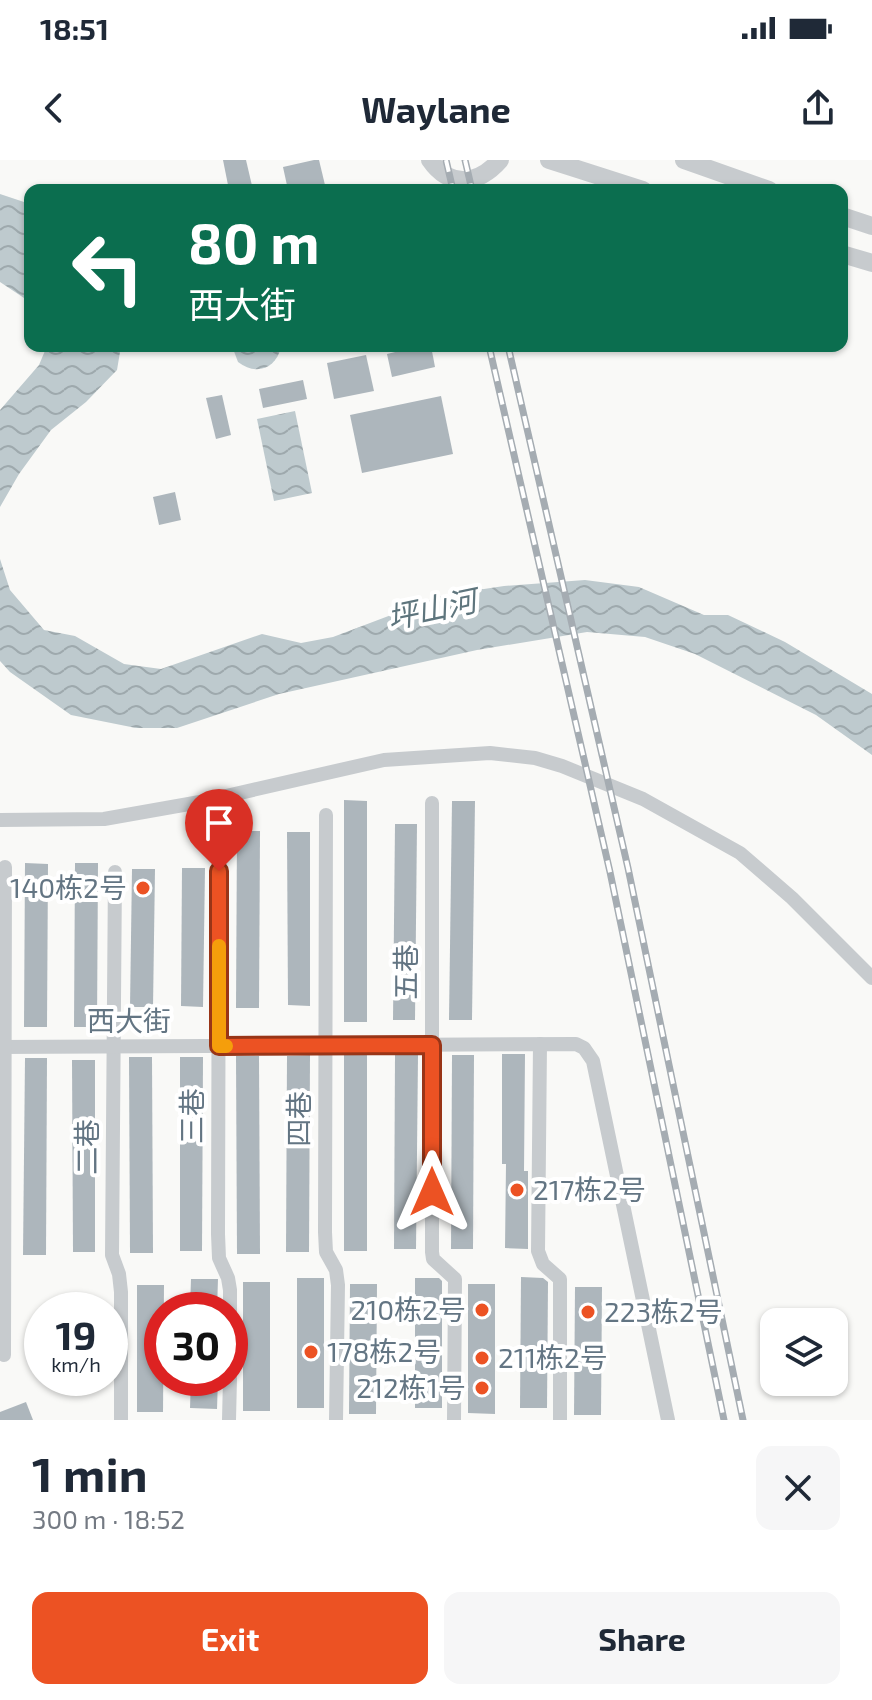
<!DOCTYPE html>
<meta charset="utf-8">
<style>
:root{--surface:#fff;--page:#f6f6f7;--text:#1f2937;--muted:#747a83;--accent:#ec5223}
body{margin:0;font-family:"Exo 2","Noto Sans SC",sans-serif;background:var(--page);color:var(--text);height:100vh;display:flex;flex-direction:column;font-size:30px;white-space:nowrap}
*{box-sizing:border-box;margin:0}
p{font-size:26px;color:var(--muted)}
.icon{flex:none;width:44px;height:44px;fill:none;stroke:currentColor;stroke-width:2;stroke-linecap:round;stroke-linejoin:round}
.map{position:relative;height:1260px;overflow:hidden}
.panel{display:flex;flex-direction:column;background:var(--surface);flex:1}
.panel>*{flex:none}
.top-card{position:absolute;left:24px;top:24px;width:824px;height:168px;border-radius:16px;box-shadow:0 2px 6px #0004;background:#0b6e4f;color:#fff;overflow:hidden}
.buttons{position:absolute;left:760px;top:1148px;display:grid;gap:16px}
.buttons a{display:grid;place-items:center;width:88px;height:88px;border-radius:16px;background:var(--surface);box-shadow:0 2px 6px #0004;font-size:40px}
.speed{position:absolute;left:24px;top:1132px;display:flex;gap:16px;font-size:40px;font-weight:700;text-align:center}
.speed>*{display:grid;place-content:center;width:104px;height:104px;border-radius:50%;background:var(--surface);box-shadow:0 2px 6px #0004;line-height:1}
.speed small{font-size:20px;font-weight:400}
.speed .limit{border:12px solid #d22;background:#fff;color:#111}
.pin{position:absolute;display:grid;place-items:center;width:68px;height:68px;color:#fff;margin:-82px -34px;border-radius:50% 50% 50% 0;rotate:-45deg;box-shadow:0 0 8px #0007}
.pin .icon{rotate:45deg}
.me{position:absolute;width:88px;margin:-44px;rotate:0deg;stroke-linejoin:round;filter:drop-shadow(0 0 6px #0008)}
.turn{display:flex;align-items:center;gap:28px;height:168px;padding:0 32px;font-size:36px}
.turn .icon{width:104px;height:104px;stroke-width:2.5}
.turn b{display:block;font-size:56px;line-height:68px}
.round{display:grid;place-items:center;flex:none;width:84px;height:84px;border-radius:16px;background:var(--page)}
.summary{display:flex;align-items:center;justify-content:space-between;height:136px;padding:0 32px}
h1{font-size:48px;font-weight:700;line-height:60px}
.action{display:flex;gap:16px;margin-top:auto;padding:16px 32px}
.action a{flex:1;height:92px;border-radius:16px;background:var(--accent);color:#fff;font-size:32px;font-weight:700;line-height:92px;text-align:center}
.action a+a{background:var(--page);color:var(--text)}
.status{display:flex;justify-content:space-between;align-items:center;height:56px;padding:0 40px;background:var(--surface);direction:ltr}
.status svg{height:22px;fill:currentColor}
header{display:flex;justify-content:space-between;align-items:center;height:104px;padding:0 32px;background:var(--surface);font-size:36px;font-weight:700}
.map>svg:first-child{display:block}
.water{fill:url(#water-waves)}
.building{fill:#adb6bc}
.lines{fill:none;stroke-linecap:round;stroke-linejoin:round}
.minor{stroke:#c7cbce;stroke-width:14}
.tertiary{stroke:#c7cbce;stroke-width:18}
.rail-casing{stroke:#a5acb2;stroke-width:7}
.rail{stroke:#fff;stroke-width:4;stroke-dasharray:12;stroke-linecap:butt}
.route-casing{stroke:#993517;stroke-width:20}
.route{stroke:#ec5223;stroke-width:14}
.slow{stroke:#f59e0b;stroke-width:14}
.poi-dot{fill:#ec5223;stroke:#fff;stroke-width:3}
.labels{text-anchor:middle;stroke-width:8;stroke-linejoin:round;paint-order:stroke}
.poi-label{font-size:28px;fill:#637583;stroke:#fff;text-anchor:start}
.street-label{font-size:28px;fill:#637583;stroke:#fff}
.water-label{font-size:30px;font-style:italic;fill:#5e757d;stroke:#fff}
</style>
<div class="status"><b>18:51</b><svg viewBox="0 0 49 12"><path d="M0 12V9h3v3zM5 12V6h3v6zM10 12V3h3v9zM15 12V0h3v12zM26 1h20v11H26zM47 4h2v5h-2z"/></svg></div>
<header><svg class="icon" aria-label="back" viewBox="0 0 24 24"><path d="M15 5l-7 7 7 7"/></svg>Waylane<svg class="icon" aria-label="share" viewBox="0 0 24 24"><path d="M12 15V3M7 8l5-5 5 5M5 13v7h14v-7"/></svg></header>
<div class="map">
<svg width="872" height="1260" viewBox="0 0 872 1260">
<defs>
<pattern id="water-waves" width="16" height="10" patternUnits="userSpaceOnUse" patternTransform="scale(2)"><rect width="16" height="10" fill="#becace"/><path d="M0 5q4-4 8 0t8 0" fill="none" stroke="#9ea9ad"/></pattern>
</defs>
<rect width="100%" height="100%" fill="#f9f9f7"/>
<g class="water">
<path d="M0,34L30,44V142L0,122Z"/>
<path d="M47,186H121L117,210L86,242L51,270L19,314L0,347V250L39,205Z"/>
<path d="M232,186H281V187C276,209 256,216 238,202Z"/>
<path d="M295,251L312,333L274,341L257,259Z"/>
<path d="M0,399L10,430L44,470L75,476L124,504L161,509L262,474L301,483L333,477L444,435L504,426L585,420L639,427L704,455H728L785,482L872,534V595L816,555L695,494L645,477L587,472L477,490L279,534L177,568H136L71,555L10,512L0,501Z"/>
</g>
<g class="building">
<path d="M223,0H246L253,30H229Z"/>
<path d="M314,0H319L325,25L304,30H288L283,7Z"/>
<path d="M420,186H431L435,207L392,217L387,194Z"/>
<path d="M366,195L374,231L334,239L327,203Z"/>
<path d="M303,220L307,239L263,248L259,229Z"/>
<path d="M222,235L231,275L216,279L206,238Z"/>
<path d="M441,236L453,294L362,313L350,255Z"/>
<path d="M175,332L181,360L159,365L153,337Z"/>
<path d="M344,640L367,641V862H344Z"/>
<path d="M452,641H475L472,860H449Z"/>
<path d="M395,664H417L415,860H393Z"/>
<path d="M237,671H260L259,848H236Z"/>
<path d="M287,672H310V846L288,845Z"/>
<path d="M25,703L48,704L47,867H24Z"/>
<path d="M75,703H98L97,867H74Z"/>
<path d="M182,708H205L203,847L181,846Z"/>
<path d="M132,709H155L153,847H130Z"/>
<path d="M502,894H525L524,1011H528V1089L505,1088L506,1004H502Z"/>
<path d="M310,895L309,1092H286L287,896Z"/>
<rect x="344" y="895" width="23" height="196"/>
<path d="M395,895H418L416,1089H394Z"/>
<path d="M452,895H474L473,1089H451Z"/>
<path d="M236,896H259L260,1094H237Z"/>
<path d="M129,897H152L153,1093H130Z"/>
<path d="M180,897H203L202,1091H180Z"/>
<path d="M25,898H47L46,1095H23Z"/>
<path d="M72,900H95V1092H73Z"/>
<path d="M521,1117L543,1118L548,1122L547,1248H520Z"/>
<rect x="297" y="1118" width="27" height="130"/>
<path d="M415,1118H439L442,1121V1248H415Z"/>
<path d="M191,1119H218L217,1150H190Z"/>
<rect x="243" y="1122" width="27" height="129"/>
<path d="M350,1124H377L376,1254H349Z"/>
<path d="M468,1124H495V1254L468,1253Z"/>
<path d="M137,1125H164L163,1252H137Z"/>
<path d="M575,1127H602L601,1255H574Z"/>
<path d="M191,1218H218L217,1249L190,1248Z"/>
<path d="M26,1242L33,1260H0V1252Z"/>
</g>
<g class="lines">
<g class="minor">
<path d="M432,643V1092L433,1099L455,1119L454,1260"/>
<path d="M326,655L325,1072L326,1092L336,1110L338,1125L336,1260"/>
<path d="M0,660L104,659L200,642L384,600L490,593L535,598L562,606L643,639L740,693L792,738L872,818"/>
<path d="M219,682L218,1074L219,1098L228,1118L230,1130V1179"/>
<path d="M115,712L112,1095L119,1114L121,1132V1260"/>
<path d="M540,884L538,1091L543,1104L560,1119V1260"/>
<path d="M0,887L576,884L584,888L593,901L668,1260"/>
<path d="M4,1195L5,707"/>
<path d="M229,1260L230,1218"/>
</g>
<g class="tertiary">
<path d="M430,0C450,29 479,24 500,0"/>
<path d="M549,0L643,30"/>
<path d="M684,0L769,30"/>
<path d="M842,56L872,66"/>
<path d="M842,94L872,103"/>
</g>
<g class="rail-casing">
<g id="rail">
<path d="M446,0L453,30"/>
<path d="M465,0L472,30"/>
<path d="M489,186L610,712L724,1260"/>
<path d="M508,186L628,708L743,1260"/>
</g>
</g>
<use href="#rail" class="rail"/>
</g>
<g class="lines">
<g class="route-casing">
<path id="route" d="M219,711V886L432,885V1032"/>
</g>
<use href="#route" class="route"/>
<path class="slow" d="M219,786V886H226"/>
</g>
<g class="poi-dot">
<circle cx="143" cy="728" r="8"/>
<circle cx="517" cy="1030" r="8"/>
<circle cx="482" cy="1150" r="8"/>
<circle cx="588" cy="1152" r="8"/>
<circle cx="311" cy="1192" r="8"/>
<circle cx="482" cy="1198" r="8"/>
<circle cx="482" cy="1228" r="8"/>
</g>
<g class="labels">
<g class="poi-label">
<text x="127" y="738" text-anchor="end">140栋2号</text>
<text x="533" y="1040">217栋2号</text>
<text x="466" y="1160" text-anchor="end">210栋2号</text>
<text x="604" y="1162">223栋2号</text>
<text x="327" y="1202">178栋2号</text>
<text x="498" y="1208">211栋2号</text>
<text x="466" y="1238" text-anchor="end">212栋1号</text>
</g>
<g class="street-label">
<text transform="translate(406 812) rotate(-90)" y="10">五巷</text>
<text x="129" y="871">西大街</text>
<text transform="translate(192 956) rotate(-90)" y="10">三巷</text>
<text transform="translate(299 959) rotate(-90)" y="10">四巷</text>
<text transform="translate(87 987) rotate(-90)" y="10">二巷</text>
</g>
<g class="water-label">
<text transform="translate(432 450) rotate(-12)" y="10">坪山河</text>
</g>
</g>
</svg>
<div class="buttons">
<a><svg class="icon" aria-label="layers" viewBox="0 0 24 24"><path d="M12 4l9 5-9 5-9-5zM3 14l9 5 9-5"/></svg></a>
</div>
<div class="speed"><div>19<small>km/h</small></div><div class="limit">30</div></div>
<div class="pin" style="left:219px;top:711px;background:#d93025"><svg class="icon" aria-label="arrive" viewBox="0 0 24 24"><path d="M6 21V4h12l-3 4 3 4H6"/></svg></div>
<svg class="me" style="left:432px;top:1032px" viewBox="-20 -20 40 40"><path d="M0-17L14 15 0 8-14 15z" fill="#ec5223" stroke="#fff" stroke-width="4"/></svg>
<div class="top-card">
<div class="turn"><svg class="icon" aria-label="left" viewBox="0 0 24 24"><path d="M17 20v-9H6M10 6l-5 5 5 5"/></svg><div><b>80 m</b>西大街</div></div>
</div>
</div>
<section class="panel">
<div class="summary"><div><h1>1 min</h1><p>300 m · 18:52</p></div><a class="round"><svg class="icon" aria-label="close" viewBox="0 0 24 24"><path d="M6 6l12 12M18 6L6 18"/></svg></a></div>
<div class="action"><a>Exit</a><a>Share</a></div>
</section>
